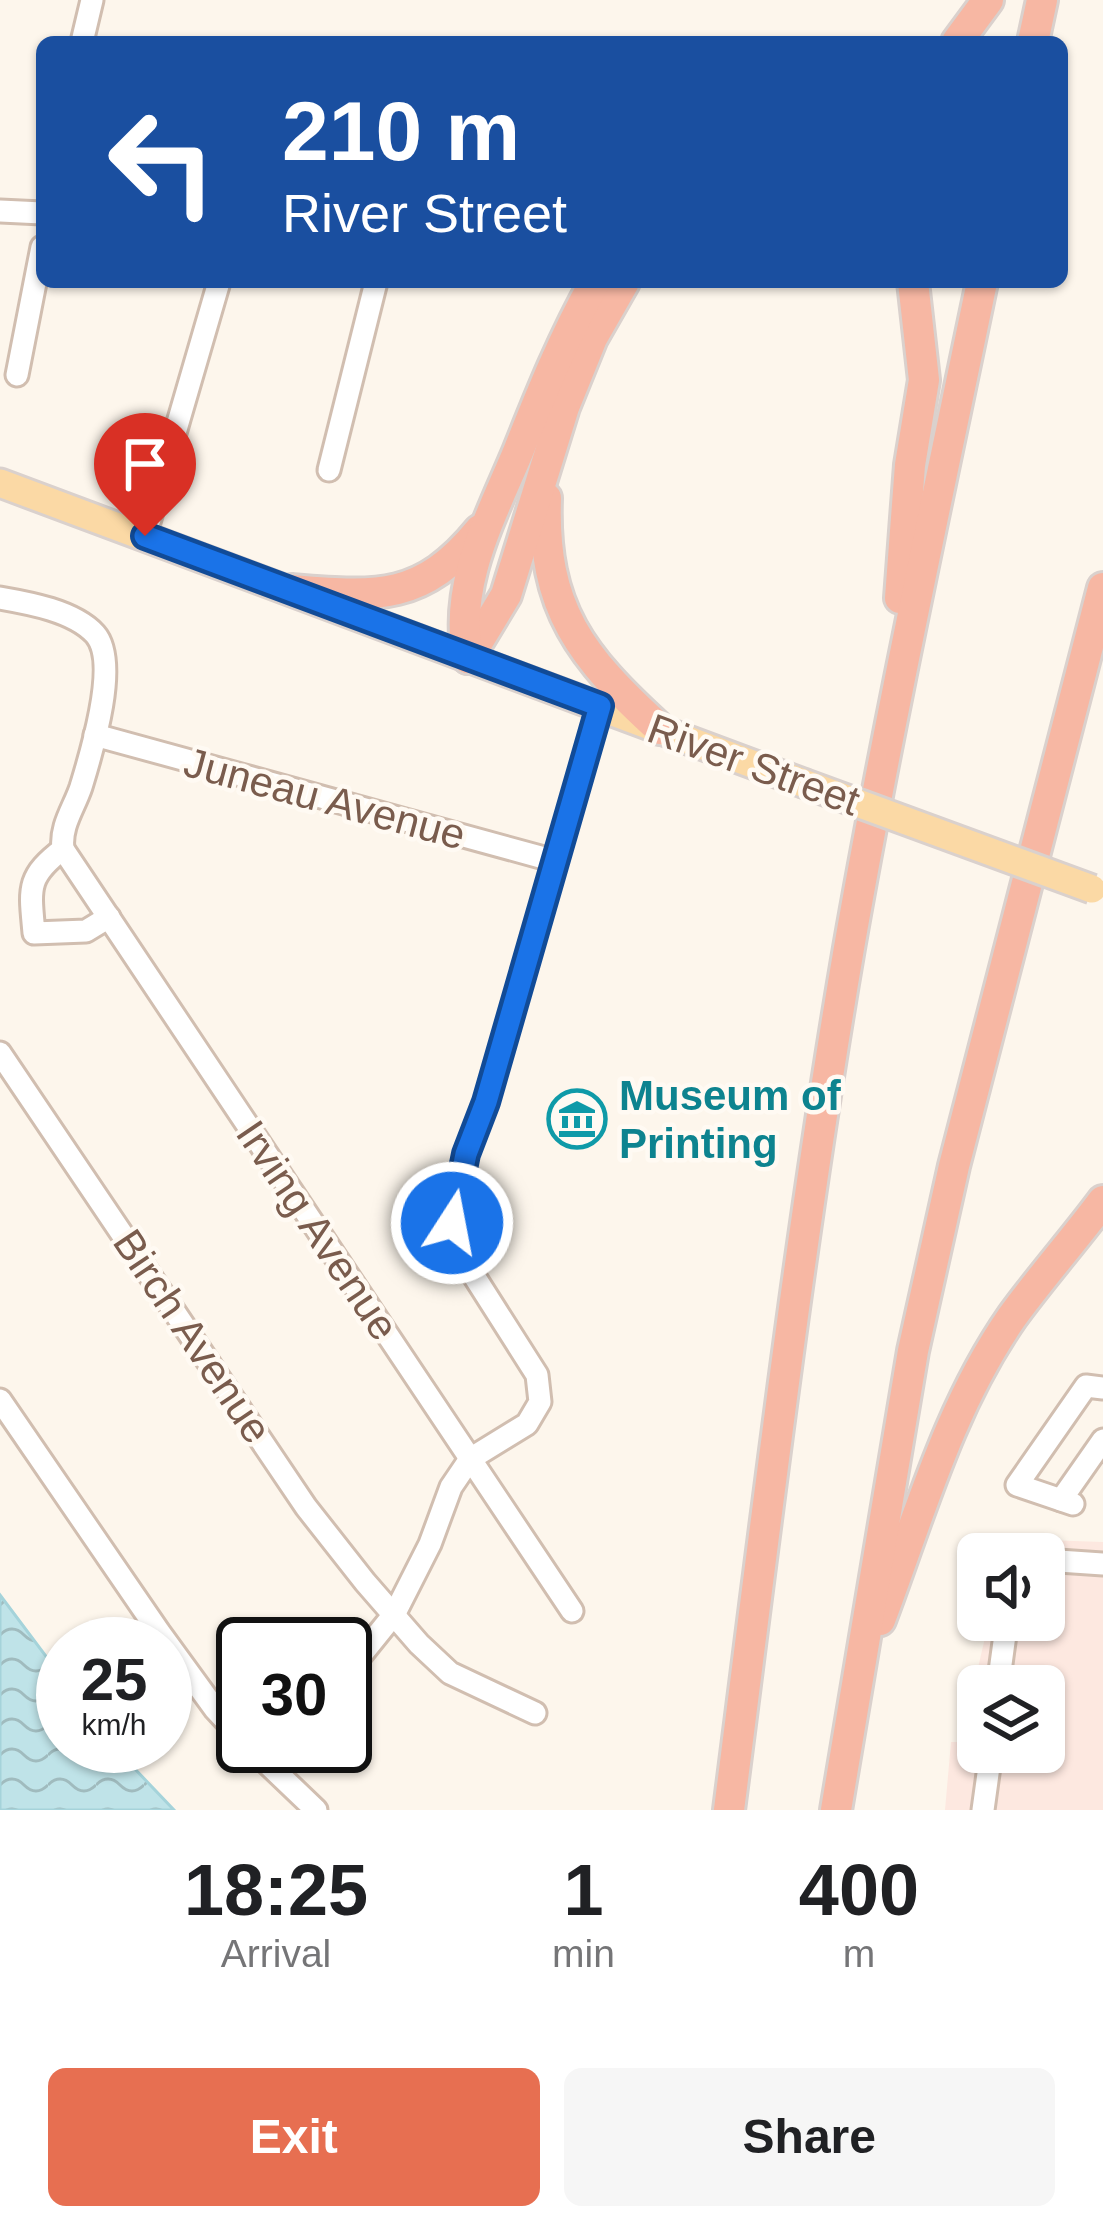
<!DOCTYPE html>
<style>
:root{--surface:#fff;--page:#f6f6f6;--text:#202124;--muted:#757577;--accent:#e76f51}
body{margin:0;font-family:Arial,sans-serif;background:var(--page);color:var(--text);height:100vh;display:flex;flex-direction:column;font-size:45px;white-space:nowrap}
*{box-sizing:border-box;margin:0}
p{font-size:39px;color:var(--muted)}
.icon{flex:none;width:66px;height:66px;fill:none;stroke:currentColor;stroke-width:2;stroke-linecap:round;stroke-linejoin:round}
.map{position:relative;height:1810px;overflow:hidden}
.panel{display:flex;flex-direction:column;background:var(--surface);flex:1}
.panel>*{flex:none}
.guide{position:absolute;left:36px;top:36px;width:1032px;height:252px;border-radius:18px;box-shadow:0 3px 9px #0004;background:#1a4fa0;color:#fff;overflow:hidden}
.controls{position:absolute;left:957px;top:1533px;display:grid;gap:24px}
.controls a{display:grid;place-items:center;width:108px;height:108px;border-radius:18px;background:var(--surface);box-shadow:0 3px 9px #0004;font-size:60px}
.speed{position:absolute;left:36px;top:1617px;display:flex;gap:24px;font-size:60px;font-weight:700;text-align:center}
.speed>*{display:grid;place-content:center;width:156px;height:156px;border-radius:50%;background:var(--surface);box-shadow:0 3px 9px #0004;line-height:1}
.speed small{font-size:30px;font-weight:400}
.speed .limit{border:6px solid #111;border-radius:18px;background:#fff;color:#111}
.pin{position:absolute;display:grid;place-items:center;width:102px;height:102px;color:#fff;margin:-123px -51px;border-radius:50% 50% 50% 0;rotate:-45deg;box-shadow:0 0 12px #0007}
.pin .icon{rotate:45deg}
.me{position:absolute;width:132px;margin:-66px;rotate:11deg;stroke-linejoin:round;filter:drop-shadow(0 0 9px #0008)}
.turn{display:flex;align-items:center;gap:42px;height:252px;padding:0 48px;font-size:54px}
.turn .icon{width:156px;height:156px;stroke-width:2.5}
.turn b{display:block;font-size:84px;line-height:102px}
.eta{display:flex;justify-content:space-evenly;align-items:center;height:204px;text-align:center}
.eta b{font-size:72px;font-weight:600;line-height:84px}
.cta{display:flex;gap:24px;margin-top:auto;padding:24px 48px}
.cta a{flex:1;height:138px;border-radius:18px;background:var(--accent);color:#fff;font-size:48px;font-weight:600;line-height:138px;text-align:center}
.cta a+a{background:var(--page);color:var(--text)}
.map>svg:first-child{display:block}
.commercial{fill:#fde8e0;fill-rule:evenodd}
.water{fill:url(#water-waves);stroke:#a5d3da;stroke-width:3}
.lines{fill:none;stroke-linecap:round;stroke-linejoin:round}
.minor-casing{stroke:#d1beb0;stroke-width:27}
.major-casing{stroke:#dad1cd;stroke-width:33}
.highway-casing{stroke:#dad1cd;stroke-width:36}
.minor{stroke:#fff;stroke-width:21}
.major{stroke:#fbd9a5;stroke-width:27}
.highway{stroke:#f7b7a3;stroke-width:30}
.major-bridge-casing{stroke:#dad1cd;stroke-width:33;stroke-linecap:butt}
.major-bridge{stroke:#fbd9a5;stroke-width:27}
.route-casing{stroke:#114b97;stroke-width:30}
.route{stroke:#1a73e8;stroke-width:21}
.labels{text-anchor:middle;stroke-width:9;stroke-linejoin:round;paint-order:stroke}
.street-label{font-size:42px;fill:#7a5c4d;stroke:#fffaf3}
.culture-label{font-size:42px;font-weight:bold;fill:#0d838f;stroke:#fffaf3;text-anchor:start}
</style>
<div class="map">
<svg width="1103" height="1810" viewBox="0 0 1103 1810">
<defs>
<pattern id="water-waves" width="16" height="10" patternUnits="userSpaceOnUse" patternTransform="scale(3)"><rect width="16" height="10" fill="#bfe3e8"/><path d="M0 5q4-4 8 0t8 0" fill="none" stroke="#a0bbbe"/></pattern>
</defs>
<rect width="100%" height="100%" fill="#fdf6ec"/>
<path class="commercial" d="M1014,1539L1103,1542V1810H945L951,1742H961L989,1620H1044V1554H997L998,1546ZM978,1686H1044V1752H978Z"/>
<path class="water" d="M0,1595L63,1679V1746H113L174,1810H0Z"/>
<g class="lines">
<g class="minor-casing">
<g id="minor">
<path d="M82,42L92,0"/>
<path d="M0,211L42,213"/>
<path d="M17,375L42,247"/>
<path d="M329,470L376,282"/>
<path d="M145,536L219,282"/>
<path d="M0,598C29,603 74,611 95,634C120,662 91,754 81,787C74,808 60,826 63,849"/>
<path d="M95,735L555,861"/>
<path d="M63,849L572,1611"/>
<path d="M63,849C26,877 30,889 34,933L86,931L109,917"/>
<path d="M0,1053L306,1507L365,1582L419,1644L450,1673L535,1713"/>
<path d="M0,1400L159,1632L215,1709L243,1739"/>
<path d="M1061,1500L1103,1440"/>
<path d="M1073,1504L1017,1485L1086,1386L1103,1388"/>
<path d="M1044,1560L1103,1564"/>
<path d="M345,1675L395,1613L430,1544L451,1487L470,1459L527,1424L540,1402L537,1375L462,1257L452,1223L466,1154L486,1102L600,707"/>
<path d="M998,1686L1007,1620"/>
<path d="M249,1746L316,1810"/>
<path d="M983,1810L991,1752"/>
</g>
</g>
<g class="major-casing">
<path id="major" d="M0,483L803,783"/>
</g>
<g class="highway-casing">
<g id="highway">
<path d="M957,42L988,0"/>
<path d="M1033,42L1042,0"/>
<path d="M546,498C542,609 581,657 660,729"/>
<path d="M292,590C378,597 422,601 480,530"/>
<path d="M900,598L910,465L924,380L913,282"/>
<path d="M468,658L506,595L564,407L592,338L624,282"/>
<path d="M468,658C453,585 491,517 518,452C541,394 564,337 595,282"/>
<path d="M880,1620C919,1517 948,1409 1012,1317C1041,1277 1074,1240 1103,1201"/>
<path d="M729,1810C766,1522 800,1234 849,948C888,725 936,504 982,282"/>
<path d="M836,1810L913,1351L954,1166L1103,588"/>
</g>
</g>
<use href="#minor" class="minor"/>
<use href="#major" class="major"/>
<use href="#highway" class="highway"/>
<g class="major-bridge-casing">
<path id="major-bridge" d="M803,783L1092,889"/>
</g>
<use href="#major-bridge" class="major-bridge"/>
</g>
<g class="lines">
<g class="route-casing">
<path id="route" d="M145,536L600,706L486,1102L466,1154L452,1223"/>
</g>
<use href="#route" class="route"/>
</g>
<defs>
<g id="museum-ring" transform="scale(3)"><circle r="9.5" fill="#fffaf3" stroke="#0f9aa8" stroke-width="1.5"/><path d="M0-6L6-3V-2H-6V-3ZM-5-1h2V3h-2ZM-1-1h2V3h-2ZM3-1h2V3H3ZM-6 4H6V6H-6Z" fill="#0f9aa8"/></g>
</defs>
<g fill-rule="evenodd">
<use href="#museum-ring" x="577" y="1119"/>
</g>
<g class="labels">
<g class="street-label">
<text transform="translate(754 764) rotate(20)" y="15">River Street</text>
<text transform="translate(325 798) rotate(15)" y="15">Juneau Avenue</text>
<text transform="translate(318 1230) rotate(56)" y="15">Irving Avenue</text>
<text transform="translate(193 1336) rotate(56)" y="15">Birch Avenue</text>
</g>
<g class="culture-label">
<text x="619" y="1110">Museum of<tspan x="619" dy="48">Printing</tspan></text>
</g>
</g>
</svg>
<div class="controls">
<a><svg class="icon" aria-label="sound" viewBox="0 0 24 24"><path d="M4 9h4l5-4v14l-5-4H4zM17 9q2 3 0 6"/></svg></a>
<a><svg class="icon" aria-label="layers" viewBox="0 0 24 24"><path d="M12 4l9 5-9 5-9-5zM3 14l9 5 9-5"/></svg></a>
</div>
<div class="speed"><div>25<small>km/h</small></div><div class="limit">30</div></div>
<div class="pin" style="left:145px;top:536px;background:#d93025"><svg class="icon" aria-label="arrive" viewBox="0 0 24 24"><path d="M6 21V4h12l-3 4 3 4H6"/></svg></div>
<svg class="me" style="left:452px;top:1223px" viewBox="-20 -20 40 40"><circle r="17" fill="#1a73e8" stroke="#fff" stroke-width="3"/><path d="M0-11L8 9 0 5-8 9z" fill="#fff"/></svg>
<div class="guide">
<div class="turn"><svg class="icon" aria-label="left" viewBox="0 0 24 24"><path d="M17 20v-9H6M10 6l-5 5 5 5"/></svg><div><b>210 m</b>River Street</div></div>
</div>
</div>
<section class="panel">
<div class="eta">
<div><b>18:25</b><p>Arrival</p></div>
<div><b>1</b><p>min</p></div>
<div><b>400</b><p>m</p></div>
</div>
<div class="cta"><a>Exit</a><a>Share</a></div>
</section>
